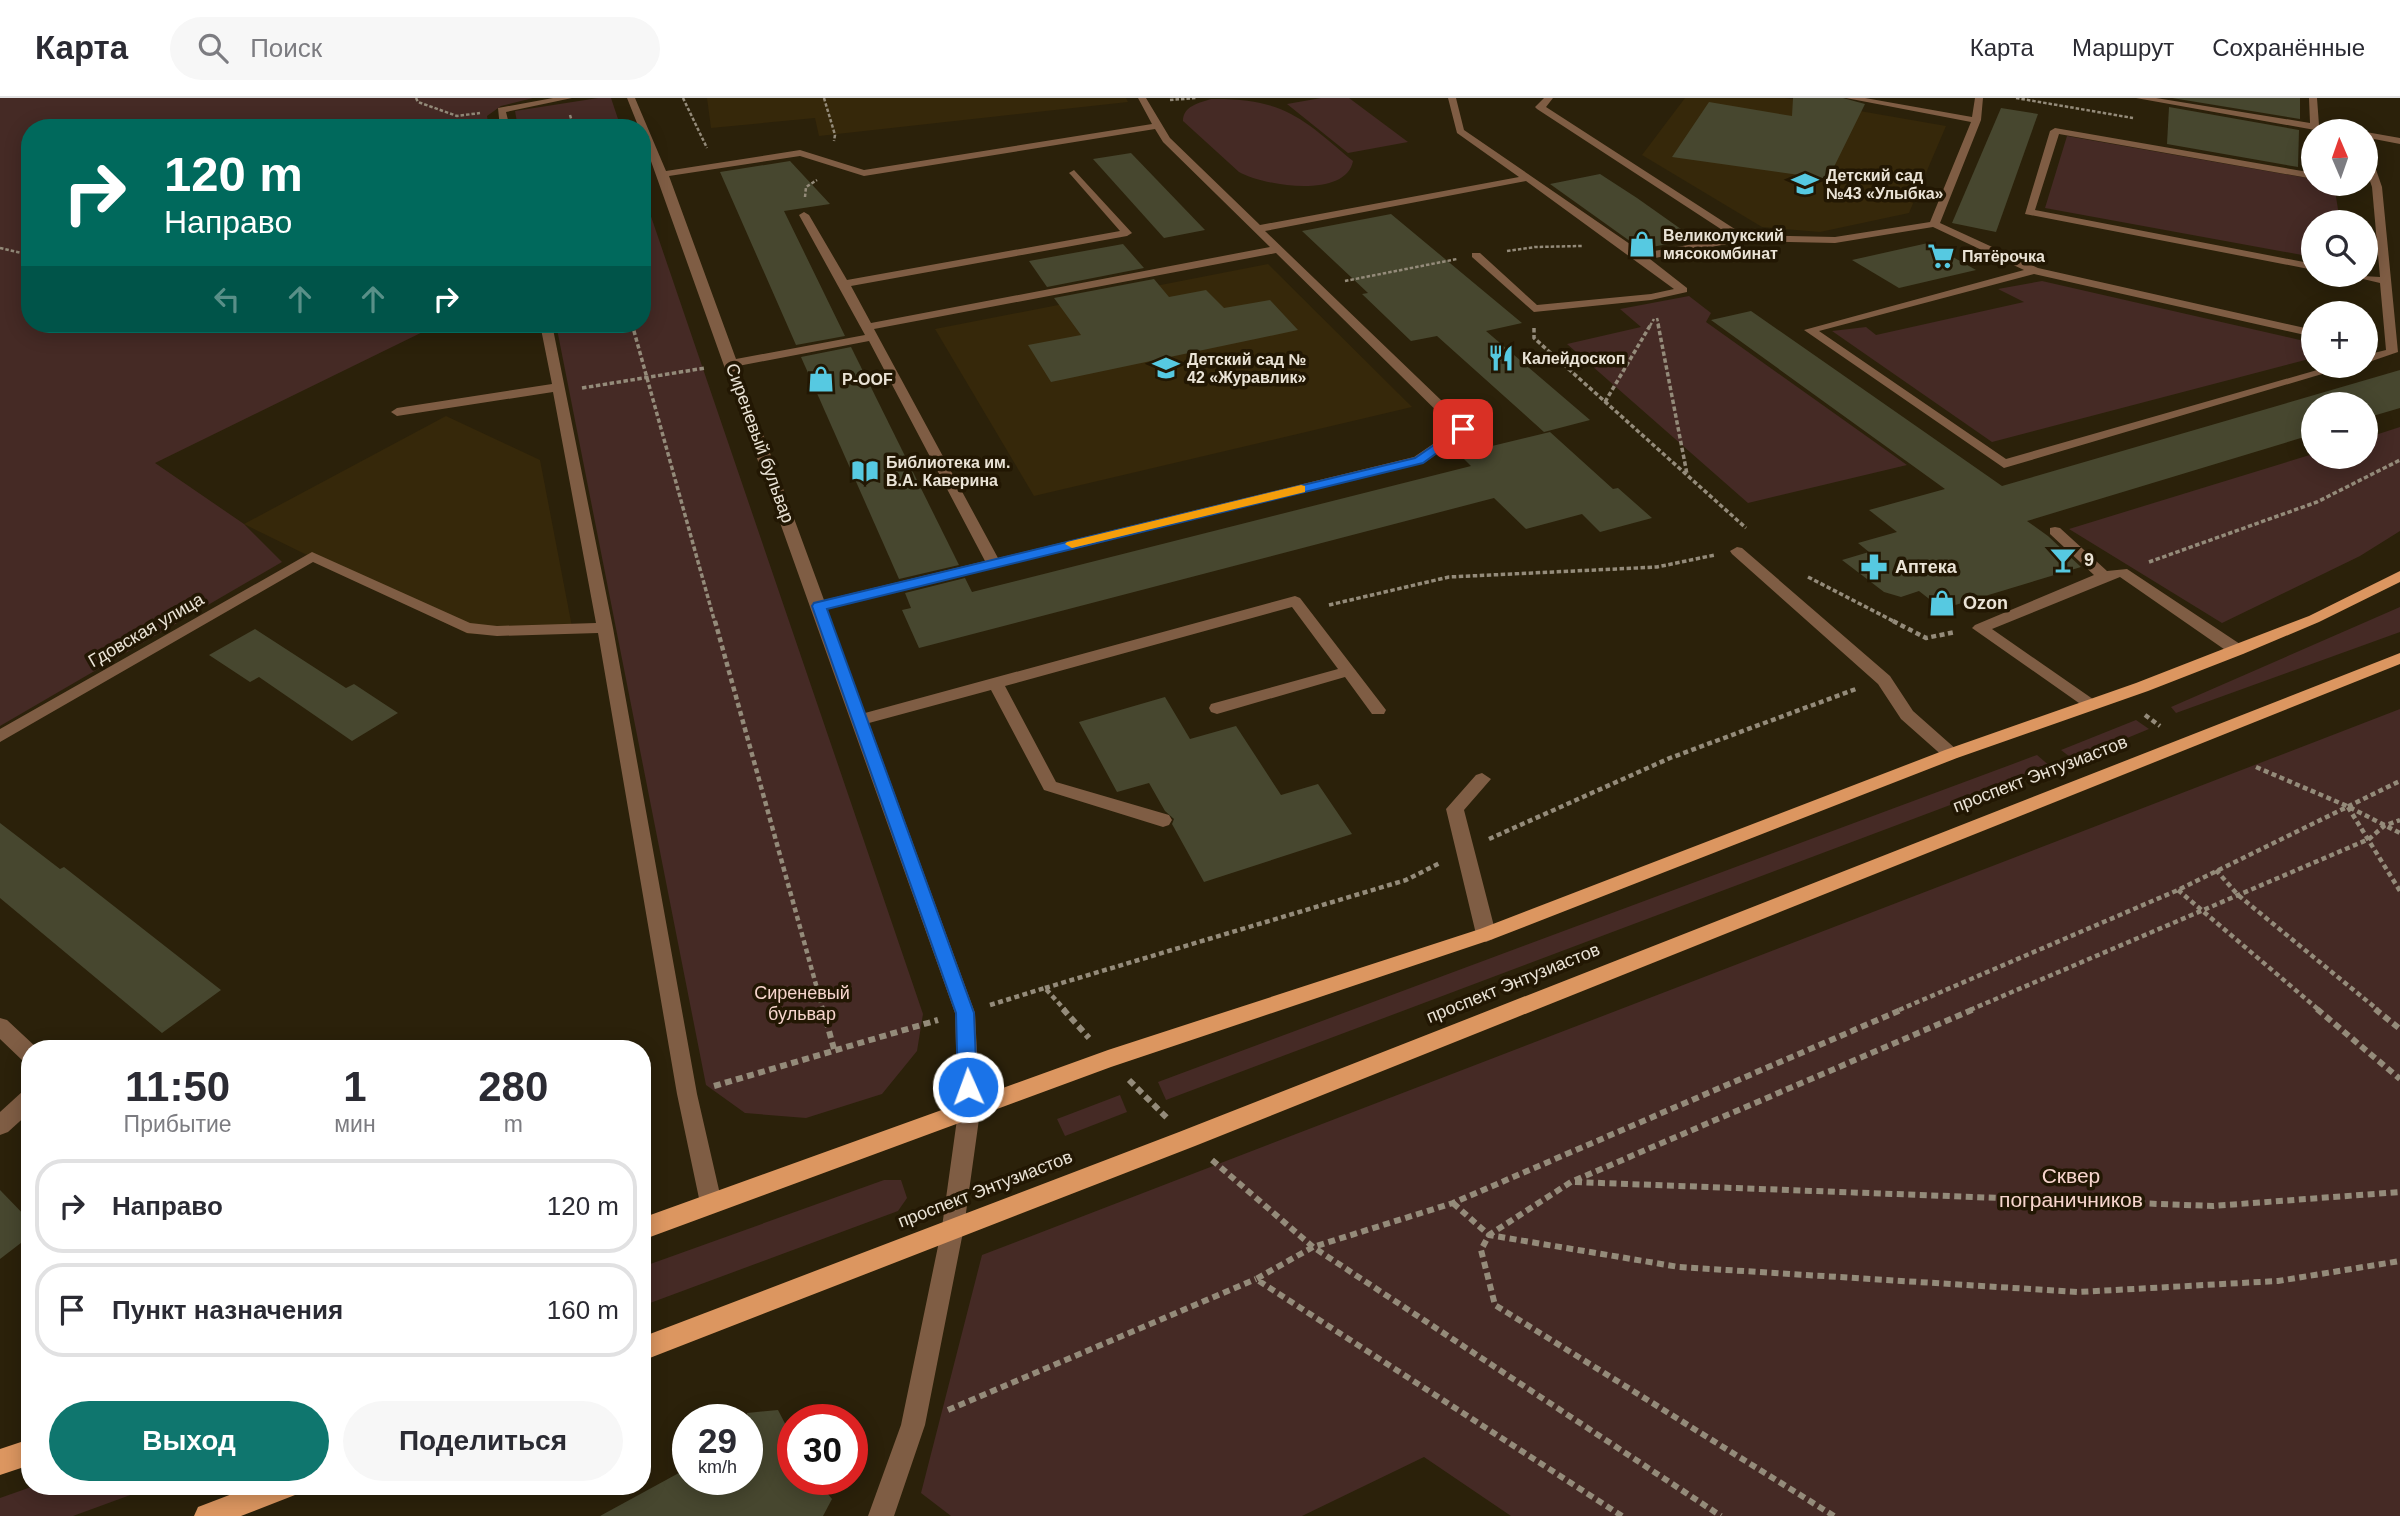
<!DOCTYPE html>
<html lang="ru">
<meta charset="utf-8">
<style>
:root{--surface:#fff;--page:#f7f7f7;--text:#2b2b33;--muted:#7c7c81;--line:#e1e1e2;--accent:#0f766e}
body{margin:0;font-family:Helvetica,sans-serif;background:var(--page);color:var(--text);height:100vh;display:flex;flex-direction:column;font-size:26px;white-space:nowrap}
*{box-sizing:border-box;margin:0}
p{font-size:23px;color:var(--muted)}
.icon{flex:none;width:38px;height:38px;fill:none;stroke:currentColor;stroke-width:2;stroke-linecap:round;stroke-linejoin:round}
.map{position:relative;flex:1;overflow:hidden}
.drawer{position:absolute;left:21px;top:942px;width:630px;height:455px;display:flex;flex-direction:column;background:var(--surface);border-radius:28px;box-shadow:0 4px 18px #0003}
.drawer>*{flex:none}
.top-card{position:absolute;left:21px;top:21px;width:630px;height:214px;border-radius:28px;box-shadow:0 4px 18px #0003;background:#00695c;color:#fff;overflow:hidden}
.needle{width:46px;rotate:358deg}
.tools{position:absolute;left:2301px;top:21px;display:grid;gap:14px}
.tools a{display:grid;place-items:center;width:77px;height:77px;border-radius:50%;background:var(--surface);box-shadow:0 4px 18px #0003;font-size:35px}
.speed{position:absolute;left:672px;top:1306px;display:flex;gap:14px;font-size:35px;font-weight:700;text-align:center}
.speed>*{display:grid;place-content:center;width:91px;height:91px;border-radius:50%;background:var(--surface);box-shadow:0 4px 18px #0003;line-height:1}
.speed small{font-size:18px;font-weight:400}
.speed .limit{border:10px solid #d22;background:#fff;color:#111}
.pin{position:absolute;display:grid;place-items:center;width:60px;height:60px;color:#fff;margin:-30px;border-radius:14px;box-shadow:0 4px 10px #0006}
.me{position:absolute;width:77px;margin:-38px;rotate:358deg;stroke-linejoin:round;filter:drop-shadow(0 0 5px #0008)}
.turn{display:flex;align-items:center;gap:24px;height:147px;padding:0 28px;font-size:32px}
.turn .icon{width:91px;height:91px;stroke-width:2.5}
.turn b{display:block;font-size:49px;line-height:60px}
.lanes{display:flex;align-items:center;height:66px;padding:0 28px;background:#0003;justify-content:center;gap:35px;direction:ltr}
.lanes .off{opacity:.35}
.eta{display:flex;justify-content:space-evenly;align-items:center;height:119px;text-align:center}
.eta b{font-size:42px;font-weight:600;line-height:49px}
.cta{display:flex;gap:14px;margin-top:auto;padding:14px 28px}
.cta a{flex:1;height:80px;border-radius:42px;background:var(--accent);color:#fff;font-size:28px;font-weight:600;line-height:80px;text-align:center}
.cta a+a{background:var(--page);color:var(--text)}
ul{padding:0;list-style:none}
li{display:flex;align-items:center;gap:21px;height:94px;margin:0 14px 10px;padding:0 14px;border:4px solid var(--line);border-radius:28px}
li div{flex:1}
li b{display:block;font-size:26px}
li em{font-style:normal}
header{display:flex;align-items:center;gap:42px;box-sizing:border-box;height:98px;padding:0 35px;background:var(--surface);border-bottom:2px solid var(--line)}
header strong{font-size:33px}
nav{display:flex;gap:38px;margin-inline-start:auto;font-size:24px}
.search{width:490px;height:63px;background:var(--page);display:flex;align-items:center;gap:18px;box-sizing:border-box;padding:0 24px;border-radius:38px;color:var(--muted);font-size:26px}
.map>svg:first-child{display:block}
.built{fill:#36280a}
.green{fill:#452a25}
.building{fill:#47472f}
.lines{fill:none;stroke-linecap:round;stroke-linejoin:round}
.path-far3{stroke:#948b7a;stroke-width:2.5;stroke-dasharray:3.5 2;stroke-linecap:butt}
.path-far2{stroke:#948b7a;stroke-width:3.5;stroke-dasharray:4.5 2.5;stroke-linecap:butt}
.path-far1{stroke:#948b7a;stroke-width:4.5;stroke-dasharray:5 3.5;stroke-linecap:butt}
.path{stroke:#948b7a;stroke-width:6;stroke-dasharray:7 4.5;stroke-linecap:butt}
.minor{fill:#7f5d44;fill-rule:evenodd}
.major{fill:#dc9660;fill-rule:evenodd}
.route{fill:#1a73e8;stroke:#114b97;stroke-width:2}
.slow{fill:#f59e0b}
.labels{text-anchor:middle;stroke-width:7;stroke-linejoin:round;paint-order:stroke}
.far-poi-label{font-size:16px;font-weight:bold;fill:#eae3d6;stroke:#221703;text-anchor:start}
.street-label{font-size:18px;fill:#eae3d6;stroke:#221703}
.poi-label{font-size:18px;font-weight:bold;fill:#eae3d6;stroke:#221703;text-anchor:start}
.park-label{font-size:18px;fill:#f7d5cd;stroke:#221703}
.near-park-label{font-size:21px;fill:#f7d5cd;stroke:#221703}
</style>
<header>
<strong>Карта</strong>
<div class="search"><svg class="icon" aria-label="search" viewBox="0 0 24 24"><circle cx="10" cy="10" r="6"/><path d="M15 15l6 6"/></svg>Поиск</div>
<nav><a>Карта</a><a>Маршрут</a><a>Сохранённые</a></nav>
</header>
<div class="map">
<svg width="2400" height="1418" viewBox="0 0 2400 1418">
<rect width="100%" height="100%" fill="#2b210a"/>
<g class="built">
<path d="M707,0H1126L1128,4L819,38L815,20L711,30Z"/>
<path d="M1685,0H1785L1946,28L1909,115L1820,134L1762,129L1642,57Z"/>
<path d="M1268,166L1412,309L1034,398L935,231Z"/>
<path d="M446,318L540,362L573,534L468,536L244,426Z"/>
</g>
<g class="green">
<path d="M0,0H533L501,8L487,18L489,30H30V226H439L155,365L244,426L282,464L0,628Z"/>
<path d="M598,0H611L621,30H518L515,13Z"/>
<path d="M1321,0H1349L1408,44L1348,55L1287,6Z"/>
<path d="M1211,1C1284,0 1302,20 1353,63C1346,101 1264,88 1239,74L1183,23C1183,8 1199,5 1211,1Z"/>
<path d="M2067,38L2313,81L2314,86H2334L2340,124H2314L2313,159L2045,110Z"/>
<path d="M642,92L923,916L917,953L882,996L806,1020L745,1015L706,987L556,226H642Z"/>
<path d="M2042,183L2313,245V260L1992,344L1832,233L1866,229L1876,237L2024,204L1998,191Z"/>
<path d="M1689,198L1711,215L1706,224L1907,367L1748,405L1567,246L1641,229L1620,211Z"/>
<path d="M2400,329V433L2360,458L2222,525L2069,431L2313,356L2314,359H2366V340Z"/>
<path d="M2400,509V534L2176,615L2171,609Z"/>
<path d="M2400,611V1418H1511L1424,1359L1302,1418H951L921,1395L982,1157Z"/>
<path d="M2136,622L2149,631L2074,662L2061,652Z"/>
<path d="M2037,657L2051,669L1166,1002L1158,984Z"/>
<path d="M1120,997L1127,1014L1065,1038L1057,1021Z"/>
<path d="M884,1082H901L907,1100L898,1113L642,1208V1169Z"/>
<path d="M34,1388H155L73,1418H0V1400Z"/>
</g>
<g class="building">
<path d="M1793,0H1843L1865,6L1828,81L1672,59L1709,4L1792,18Z"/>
<path d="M2172,0H2300V21Z"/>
<path d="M2169,9L2299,32L2298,69L2167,46Z"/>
<path d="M2001,10L2038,16L1996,134L1952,125Z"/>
<path d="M1131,55L1205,132L1164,140L1093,61Z"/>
<path d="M790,63L830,106L784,113L845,238L796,247L720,74Z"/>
<path d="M1600,76L1637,100L1695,141L1641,151L1550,86Z"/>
<path d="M1391,116L1522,225L1486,233L1590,322L1544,334L1437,238L1411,243L1362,196L1368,195L1302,133Z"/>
<path d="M1928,145L1976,172L1899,190L1852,162Z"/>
<path d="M1123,146L1144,170L1047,189L1029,163Z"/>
<path d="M1154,181L1169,199L1206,192L1224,210L1270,202L1298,232L1051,284L1028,247L1081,237L1054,200Z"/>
<path d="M1751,213L2002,388L2400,272V310L2366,320V306H2314V336L2027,423L2048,438L2081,469L1942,511L1919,493L1901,499L1884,494L1842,462L1869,454L1858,445L1897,434L1869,412L1945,391L1711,222Z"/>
<path d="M851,249L959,467L899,481L801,259Z"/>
<path d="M1550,334L1613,391L1618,390L1652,420L1600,434L1582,416L1526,431L1494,400L919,550L902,512L911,510L905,495L965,480L972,494L1471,368L1459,356Z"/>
<path d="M255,531L346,590L354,586L398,615L352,643L259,579L250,584L209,557Z"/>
<path d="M1165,599L1190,641L1236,628L1281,697L1318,686L1352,736L1204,784L1172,726L1174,721L1165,713L1149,685L1117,694L1079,624Z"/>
<path d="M0,725L60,771L64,769L221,892L162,935L0,800Z"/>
<path d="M0,1092L30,1123V1138L0,1161Z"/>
<path d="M778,1312L793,1341V1381H816L832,1401L823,1418H600L688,1370V1381H747V1315Z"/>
</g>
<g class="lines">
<g class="path-far3">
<path d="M416,0L418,4L457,18L480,15"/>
<path d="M683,0L707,50"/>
<path d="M824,0L835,37L834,43"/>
<path d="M2016,0L2133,20"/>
<path d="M1170,2L1196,0"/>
<path d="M570,17L574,30"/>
<path d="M805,99L806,89L817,82"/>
<path d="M0,150L30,157"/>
<path d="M1507,153L1535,149L1582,148"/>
<path d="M1345,183L1457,161"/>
<path d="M1657,220L1659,228"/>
<path d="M1650,228L1654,221"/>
</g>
<g class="path-far2">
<path d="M632,226L715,525"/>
<path d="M1658,226L1687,376"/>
<path d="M1534,230V240L1746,430"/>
<path d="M582,290L705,270"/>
<path d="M1605,304L1651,226"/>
<path d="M2149,464L2317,404L2400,362"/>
<path d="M1808,479L1897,525"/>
<path d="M1329,507L1449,479L1657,469L1715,457"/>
</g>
<g class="path-far1">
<path d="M715,523L823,912"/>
<path d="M1893,523L1926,540L1955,534"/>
<path d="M2145,617L2160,628"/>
<path d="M2256,669L2347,708L2400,735"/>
<path d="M2348,709L2400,793"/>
<path d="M1489,741L1670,660L1856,591"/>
<path d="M2216,772L2238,797L2378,912"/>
<path d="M2178,792L2319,912"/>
<path d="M1045,890L1406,782L1440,765"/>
<path d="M990,907L1045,890L1065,912"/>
<path d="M1899,912L2178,792L2400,683"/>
<path d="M1970,912L2369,741L2384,728L2400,722"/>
</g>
<g class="path">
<path d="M823,911L834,951"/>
<path d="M1063,911L1089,940"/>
<path d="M2317,911L2400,981"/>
<path d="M2375,911L2400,931"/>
<path d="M1129,982L1167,1020"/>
<path d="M714,988L938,922"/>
<path d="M1212,1062L1313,1149L1721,1418"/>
<path d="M1575,1084L2213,1108L2400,1094"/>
<path d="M1453,1105L1489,1137L1679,1169L2078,1194L2278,1183L2400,1163"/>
<path d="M948,1312L1256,1181"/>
<path d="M1622,1418L1256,1181L1313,1149L1453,1105L1903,911"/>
<path d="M1834,1418L1495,1207L1481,1152L1489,1137L1571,1084L1974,911"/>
</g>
<g class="minor">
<path d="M553,0H572L506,14L510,30H500L498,10Z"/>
<path d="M627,0H635L666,73L800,52L864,72L1152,26L1138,0H1146L1170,40L1260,127L1519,79L1457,35L1448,0H1456L1464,32L1643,155L1733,139L1537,11L1535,9L1544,0H1553L1546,9L1744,137L1835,139L1930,124L1971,24L1846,0H1865L1972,19L1975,0H1983L1981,22L1940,125L2038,170L2314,232V239L2034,176L1819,233L2006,361L2331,268H2349L2004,370L1804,232L2024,172L1933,129L1835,145L1742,143L1650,161L1687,190V194L1651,202L1534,214L1472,159V155H1480L1537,207L1651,196L1674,191L1526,83L1265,133L1468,328V334L1424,365L827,511L865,615L1295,498L1300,500L1386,612L1384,616H1372L1345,579L1217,616L1211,614L1209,610L1211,606L1338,571L1292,509L1005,588L1056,684L1169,717L1172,722L1169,727L1163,729L1044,692L991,592L869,625L975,915L980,1014L964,1129L925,1327L894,1418H868L901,1327L942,1129L958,1014L955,915L642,38V30H639ZM1155,31L1163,44L1270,149L871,225L851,188L1127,138L1132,135L1074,72L1069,75L1071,77L1120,133L847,182L809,117L804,114L799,117L865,237L736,261L669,78L800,58L864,78ZM1276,155L1455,331L1414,359L998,460L874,231ZM869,243L985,463L824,502L738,268Z"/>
<path d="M2136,0H2156L2310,25L2309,0H2317L2319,27L2346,33L2315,32Z"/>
<path d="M2055,30L2314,75V81L2059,36L2035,112L2314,166V172L2025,116L2050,33Z"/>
<path d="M2366,34L2400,40V46L2374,41L2372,60L2382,89L2398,254L2366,265V257L2386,252L2380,185L2346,177L2380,179L2372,89L2366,71Z"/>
<path d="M540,226H552L613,530L697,996L722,1105L719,1112L711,1115L703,1112L700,1105L677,996L598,535L497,538L467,535L313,464L0,644V631L312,454L470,525L497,528L596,525L553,294L397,318L391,314L397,310L552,286Z"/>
<path d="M2055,429L2060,430L2107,473L2127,471L2243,548L2245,552L2243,556H2231L2120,479L1992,531L2100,606L2098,610H2086L1972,530L1975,527L2094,477L2050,436V430Z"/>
<path d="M1737,449L1742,450L1890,578L1913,613L1957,652L1959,656L1957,660H1945L1901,621L1878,586L1732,456L1730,453Z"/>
<path d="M1482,675L1491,681L1464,712L1496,836L1493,841L1486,844L1479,841L1476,836L1446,711L1476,677Z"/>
<path d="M0,920L7,922L37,950H30V966L23,963L0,941Z"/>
<path d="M30,991V1014L8,1034L0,1037V1014L23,993Z"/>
</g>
<g class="major">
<path d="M2400,473V484L2319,524L2243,556L2148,593L1957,660L1493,841L1111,969L642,1142V1120L1108,952L1480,831L1945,652L2136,585L2231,548L2309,518Z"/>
<path d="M2400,555V566L1195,1048L642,1263V1239L1179,1034Z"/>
<path d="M30,1341V1367L0,1377V1351Z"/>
<path d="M253,1388H299L295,1397L241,1418H194L198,1409Z"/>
</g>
</g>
<path class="route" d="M1463,327L1469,331L1467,333L1423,365L827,511L974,915L977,989L974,995L968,997L961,995L958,989L956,915L812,508L814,505L1415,360Z"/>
<path class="slow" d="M1301,387L1305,388V394L1072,450L1065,446L1067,444Z"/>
<defs>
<g id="school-bare" transform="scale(2.1)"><path d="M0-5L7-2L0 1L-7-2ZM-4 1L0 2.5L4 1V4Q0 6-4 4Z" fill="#56c9e1" stroke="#221703" stroke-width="2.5" paint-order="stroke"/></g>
<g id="shop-bare" transform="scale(2.1)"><path d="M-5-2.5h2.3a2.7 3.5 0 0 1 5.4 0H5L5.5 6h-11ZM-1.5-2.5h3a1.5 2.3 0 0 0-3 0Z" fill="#56c9e1" stroke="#221703" stroke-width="2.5" paint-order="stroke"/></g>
<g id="supermarket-bare" transform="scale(2.1)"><path d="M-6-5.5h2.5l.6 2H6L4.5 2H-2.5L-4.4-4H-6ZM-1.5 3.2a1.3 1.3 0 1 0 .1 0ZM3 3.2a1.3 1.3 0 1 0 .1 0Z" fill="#56c9e1" stroke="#221703" stroke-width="2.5" paint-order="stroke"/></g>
<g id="restaurant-bare" transform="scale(2.1)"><path d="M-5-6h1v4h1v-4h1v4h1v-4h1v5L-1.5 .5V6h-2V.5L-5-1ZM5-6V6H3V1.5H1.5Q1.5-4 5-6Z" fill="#56c9e1" stroke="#221703" stroke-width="2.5" paint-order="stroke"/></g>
<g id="library-bare" transform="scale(2.1)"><path d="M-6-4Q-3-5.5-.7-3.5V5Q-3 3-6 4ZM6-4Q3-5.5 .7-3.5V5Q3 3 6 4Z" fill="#56c9e1" stroke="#221703" stroke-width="2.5" paint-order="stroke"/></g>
<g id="bar-bare" transform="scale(2.1)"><path d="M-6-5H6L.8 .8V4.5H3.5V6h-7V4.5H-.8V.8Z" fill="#56c9e1" stroke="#221703" stroke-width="2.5" paint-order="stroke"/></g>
<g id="pharmacy-bare" transform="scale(2.1)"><path d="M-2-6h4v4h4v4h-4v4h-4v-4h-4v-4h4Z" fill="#56c9e1" stroke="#221703" stroke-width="2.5" paint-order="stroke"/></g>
</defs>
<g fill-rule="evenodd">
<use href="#school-bare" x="1805" y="86"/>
<use href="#shop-bare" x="1642" y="146"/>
<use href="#supermarket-bare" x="1941" y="158"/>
<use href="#restaurant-bare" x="1501" y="260"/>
<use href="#school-bare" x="1166" y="270"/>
<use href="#shop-bare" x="821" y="281"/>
<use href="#library-bare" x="865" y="373"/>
<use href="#bar-bare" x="2063" y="462"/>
<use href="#pharmacy-bare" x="1874" y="469"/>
<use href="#shop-bare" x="1942" y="505"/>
</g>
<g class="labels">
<g class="far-poi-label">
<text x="1826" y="83">Детский сад<tspan x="1826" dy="18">№43 «Улыбка»</tspan></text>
<text x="1663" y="143">Великолукский<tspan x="1663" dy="18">мясокомбинат</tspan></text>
<text x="1962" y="164">Пятёрочка</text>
<text x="1522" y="266">Калейдоскоп</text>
<text x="1187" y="267">Детский сад №<tspan x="1187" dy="18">42 «Журавлик»</tspan></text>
<text x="842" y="287">P-OOF</text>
<text x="886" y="370">Библиотека им.<tspan x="886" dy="18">В.А. Каверина</tspan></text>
</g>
<g class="street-label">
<text transform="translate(760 345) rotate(70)" y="6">Сиреневый бульвар</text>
<text transform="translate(146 532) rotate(-30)" y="6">Гдовская улица</text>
<text transform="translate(2040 676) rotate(-21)" y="6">проспект Энтузиастов</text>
<text transform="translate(1513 885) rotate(-22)" y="6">проспект Энтузиастов</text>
<text transform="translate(985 1091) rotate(-21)" y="6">проспект Энтузиастов</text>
</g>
<g class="poi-label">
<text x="2084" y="468">9</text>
<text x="1895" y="475">Аптека</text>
<text x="1963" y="511">Ozon</text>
</g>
<g class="park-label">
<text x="802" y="901">Сиреневый<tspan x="802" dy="21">бульвар</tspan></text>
</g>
<g class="near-park-label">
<text x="2071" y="1085">Сквер<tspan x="2071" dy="24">пограничников</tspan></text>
</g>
</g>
</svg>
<div class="tools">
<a><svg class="needle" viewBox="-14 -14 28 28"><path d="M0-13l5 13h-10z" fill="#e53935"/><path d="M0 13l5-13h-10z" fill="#7c7c81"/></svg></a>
<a><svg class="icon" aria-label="search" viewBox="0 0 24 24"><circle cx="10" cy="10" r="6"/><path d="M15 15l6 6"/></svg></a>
<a>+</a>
<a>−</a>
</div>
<div class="speed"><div>29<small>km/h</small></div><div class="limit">30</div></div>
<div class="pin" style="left:1463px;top:331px;background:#d93025"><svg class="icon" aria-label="arrive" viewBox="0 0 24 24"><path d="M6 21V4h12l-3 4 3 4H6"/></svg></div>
<svg class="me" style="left:968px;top:989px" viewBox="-20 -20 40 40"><circle r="17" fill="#1a73e8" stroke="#fff" stroke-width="3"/><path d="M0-11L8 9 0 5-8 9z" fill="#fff"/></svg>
<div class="top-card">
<div class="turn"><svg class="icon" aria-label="right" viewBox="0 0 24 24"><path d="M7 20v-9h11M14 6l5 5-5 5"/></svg><div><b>120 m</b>Направо</div></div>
<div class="lanes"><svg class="icon off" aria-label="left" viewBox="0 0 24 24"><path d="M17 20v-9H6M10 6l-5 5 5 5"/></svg><svg class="icon off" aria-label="ahead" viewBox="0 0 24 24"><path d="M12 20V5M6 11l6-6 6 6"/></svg><svg class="icon off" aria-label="ahead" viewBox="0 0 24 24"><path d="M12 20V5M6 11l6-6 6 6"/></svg><svg class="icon" aria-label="right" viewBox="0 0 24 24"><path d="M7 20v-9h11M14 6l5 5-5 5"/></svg></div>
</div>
<section class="drawer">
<div class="eta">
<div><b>11:50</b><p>Прибытие</p></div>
<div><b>1</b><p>мин</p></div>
<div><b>280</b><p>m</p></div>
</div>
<ul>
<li><svg class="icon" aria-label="right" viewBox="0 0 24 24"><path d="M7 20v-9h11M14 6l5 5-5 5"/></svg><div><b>Направо</b></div><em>120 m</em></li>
<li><svg class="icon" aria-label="arrive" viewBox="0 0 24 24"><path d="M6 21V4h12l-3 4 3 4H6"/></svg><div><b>Пункт назначения</b></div><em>160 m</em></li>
</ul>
<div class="cta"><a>Выход</a><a>Поделиться</a></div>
</section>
</div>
